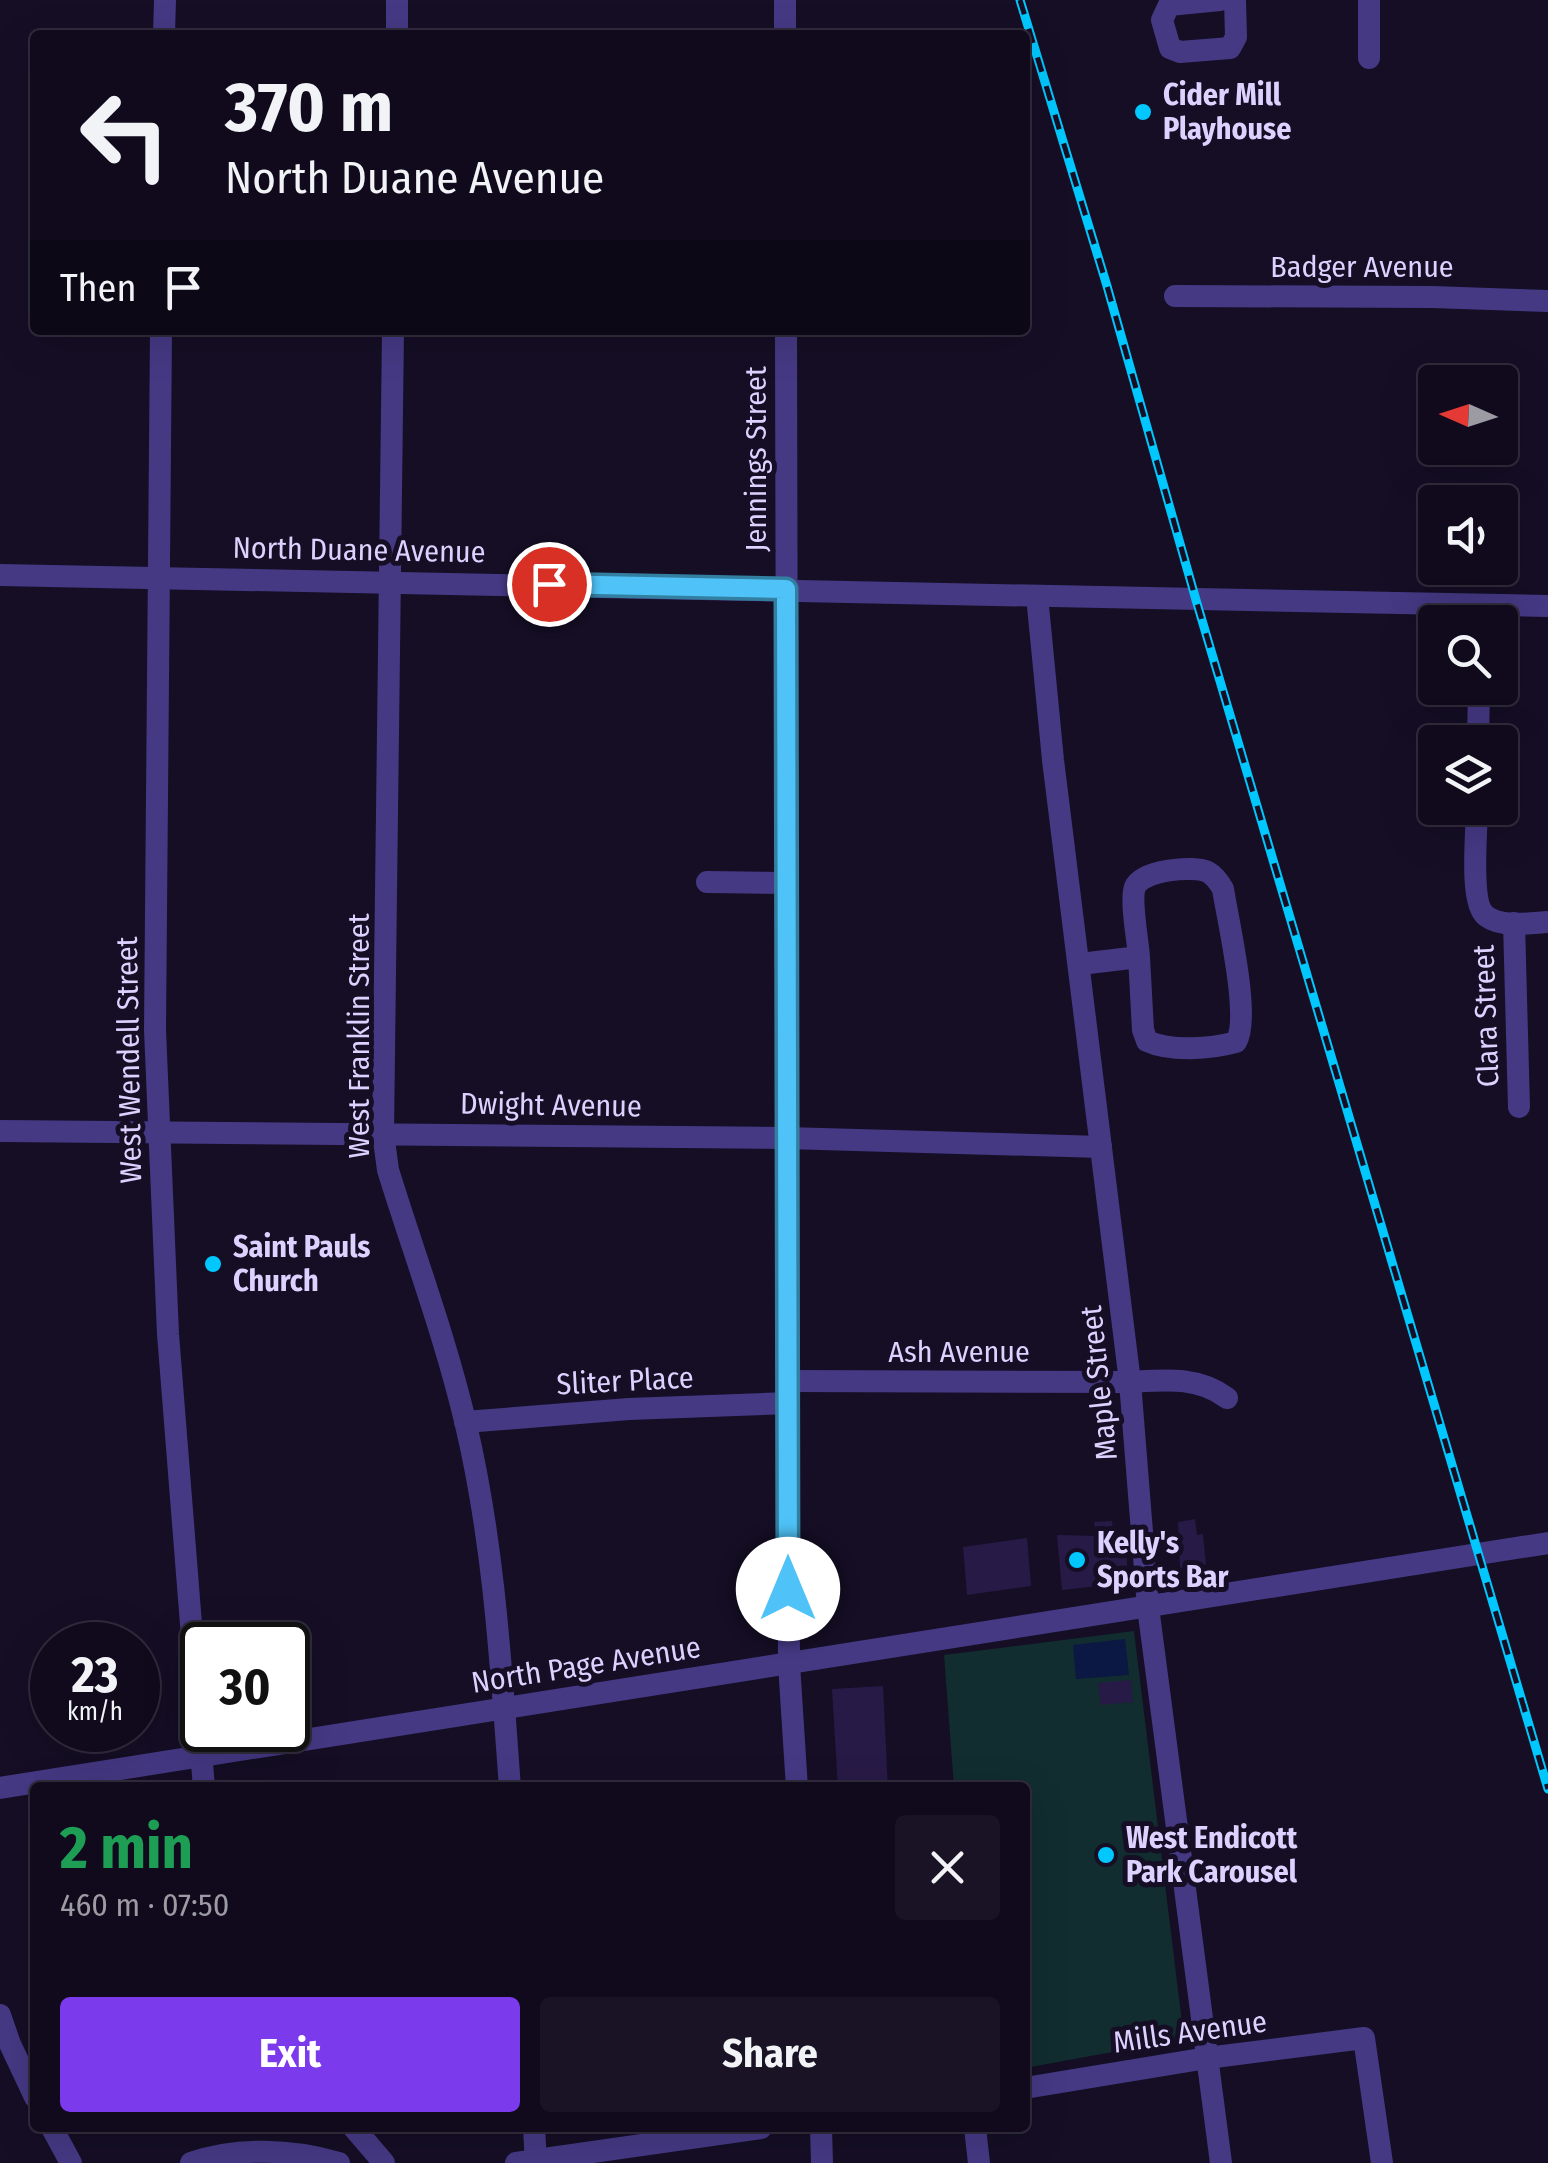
<!DOCTYPE html>
<meta charset="utf-8">
<style>
:root{--surface:#100a1c;--page:#191325;--text:#f1f3f6;--muted:#9c9aa3;--line:#302b3b;--accent:#7c3aed}
body{margin:0;font-family:"Fira Sans Condensed",sans-serif;background:var(--page);color:var(--text);height:100vh;display:flex;flex-direction:column;font-size:38px;white-space:nowrap}
*{box-sizing:border-box;margin:0}
p{font-size:32px;color:var(--muted)}
.icon{flex:none;width:55px;height:55px;fill:none;stroke:currentColor;stroke-width:2;stroke-linecap:round;stroke-linejoin:round}
.map{position:relative;flex:1;overflow:hidden}
.panel{position:absolute;left:30px;top:1782px;width:1000px;height:350px;display:flex;flex-direction:column;background:var(--surface);border-radius:10px;box-shadow:0 10px 40px #0002,0 0 0 2px var(--line)}
.panel>*{flex:none}
.guide{position:absolute;left:30px;top:30px;width:1000px;height:305px;border-radius:10px;box-shadow:0 10px 40px #0002,0 0 0 2px var(--line);background:#100a1c;color:var(--text);overflow:hidden}
.needle{width:65px;rotate:273deg}
.controls{position:absolute;left:1418px;top:365px;display:grid;gap:20px}
.controls a{display:grid;place-items:center;width:100px;height:100px;border-radius:10px;background:var(--surface);box-shadow:0 10px 40px #0002,0 0 0 2px var(--line);font-size:50px}
.speed{position:absolute;left:30px;top:1622px;display:flex;gap:20px;font-size:50px;font-weight:700;text-align:center}
.speed>*{display:grid;place-content:center;width:130px;height:130px;border-radius:50%;background:var(--surface);box-shadow:0 10px 40px #0002,0 0 0 2px var(--line);line-height:1}
.speed small{font-size:25px;font-weight:400}
.speed .limit{border:5px solid #111;border-radius:15px;background:#fff;color:#111}
.pin{position:absolute;display:grid;place-items:center;width:85px;height:85px;color:#fff;margin:-42px;border:5px solid #fff;border-radius:50%;box-shadow:0 2px 10px #0007}
.me{position:absolute;width:110px;margin:-55px;rotate:0deg;stroke-linejoin:round;filter:drop-shadow(0 0 8px #0008)}
.turn{display:flex;align-items:center;gap:35px;height:210px;padding:0 30px;font-size:45px}
.turn .icon{width:130px;height:130px;stroke-width:2.5}
.turn b{display:block;font-size:70px;line-height:85px}
.then{display:flex;align-items:center;height:95px;padding:0 30px;background:#0003;gap:20px;font-size:38px}
.round{display:grid;place-items:center;flex:none;width:105px;height:105px;border-radius:10px;background:var(--page)}
.headline{display:flex;align-items:center;justify-content:space-between;height:170px;padding:0 30px}
h1{font-size:60px;font-weight:700;line-height:75px;color:#1e9e55}
.cta{display:flex;gap:20px;margin-top:auto;padding:20px 30px}
.cta a{flex:1;height:115px;border-radius:10px;background:var(--accent);color:#fff;font-size:40px;font-weight:700;line-height:115px;text-align:center}
.cta a+a{background:var(--page);color:var(--text)}
.map>svg:first-child{display:block}
.green{fill:#112d2f}
.water{fill:#0a1843}
.building{fill:#281a46}
.lines{fill:none;stroke-linecap:round;stroke-linejoin:round}
.minor{stroke:#453984;stroke-width:22}
.rail-casing{stroke:#00c7fd;stroke-width:9}
.rail{stroke:#150e25;stroke-width:5;stroke-dasharray:15;stroke-linecap:butt}
.route-casing{stroke:#337fa1;stroke-width:25}
.route{stroke:#4fc3f7;stroke-width:18}
.poi-dot{fill:#00c7fd;stroke:#150e25;stroke-width:4}
.labels{text-anchor:middle;stroke-width:10;stroke-linejoin:round;paint-order:stroke}
.poi-label{font-size:30px;font-weight:bold;fill:#ddd2ff;stroke:#150e25;text-anchor:start}
.street-label{font-size:30px;fill:#ddd2ff;stroke:#150e25}
</style>
<div class="map">
<svg width="1548" height="2163" viewBox="0 0 1548 2163">
<rect width="100%" height="100%" fill="#150e25"/>
<path class="green" d="M1134,1631L1184,2039L1025,2068V1788L954,1787L944,1655Z"/>
<path class="water" d="M1125,1639L1129,1675L1076,1679L1073,1645Z"/>
<g class="building">
<path d="M1195,1519L1197,1535L1203,1534L1206,1565L1180,1568L1178,1522Z"/>
<path d="M1112,1521L1115,1545L1126,1548L1128,1580L1097,1582L1098,1586L1062,1590L1057,1535L1097,1536L1094,1522Z"/>
<path d="M1027,1538L1031,1586L967,1595L963,1547Z"/>
<path d="M1131,1680L1133,1702L1101,1705L1098,1683Z"/>
<path d="M883,1686L888,1788H838L832,1689Z"/>
</g>
<g class="lines">
<g class="minor">
<path d="M785,0V35"/>
<path d="M1220,0L1169,5L1162,20L1170,48L1180,52L1230,48L1236,37L1235,0"/>
<path d="M1369,0V58"/>
<path d="M164,35L165,0"/>
<path d="M397,35V0"/>
<path d="M1175,296L1432,297L1548,301"/>
<path d="M161,330L155,1030L168,1334L204,1788"/>
<path d="M393,330L383,1133L388,1170C414,1254 446,1339 466,1425C494,1544 501,1666 510,1788"/>
<path d="M786,330L789,1664L797,1788"/>
<path d="M0,575L1548,606"/>
<path d="M1037,596L1053,760L1130,1382L1148,1607L1221,2163"/>
<path d="M1478,742L1479,688"/>
<path d="M1477,808C1477,829 1469,904 1486,916C1502,928 1530,923 1548,922"/>
<path d="M707,882L788,883"/>
<path d="M1514,923L1519,1107"/>
<path d="M1080,964L1139,957C1138,941 1130,900 1135,887C1142,870 1194,865 1208,872C1215,876 1219,882 1223,889C1228,921 1251,1019 1236,1042C1211,1049 1171,1052 1147,1041L1143,1030L1139,957"/>
<path d="M0,1131L786,1138L1101,1147"/>
<path d="M788,1381L1130,1382C1165,1380 1198,1376 1227,1398"/>
<path d="M465,1422L629,1409L788,1403"/>
<path d="M0,1788L1548,1543"/>
<path d="M0,2015L10,2044L35,2097"/>
<path d="M1025,2088L1207,2058L1364,2038L1382,2163"/>
<path d="M52,2128L71,2163"/>
<path d="M354,2128L384,2163"/>
<path d="M534,2128L536,2163"/>
<path d="M821,2128L822,2163"/>
<path d="M975,2128L979,2163"/>
<path d="M191,2163C237,2147 292,2149 339,2163"/>
<path d="M516,2163L761,2128"/>
</g>
<g class="rail-casing">
<path id="rail" d="M1020,0L1107,286L1196,600L1548,1789"/>
</g>
<use href="#rail" class="rail"/>
</g>
<g class="lines">
<g class="route-casing">
<path id="route" d="M549,584L786,589L788,1589"/>
</g>
<use href="#route" class="route"/>
</g>
<g class="poi-dot">
<circle cx="1143" cy="112" r="10"/>
<circle cx="213" cy="1264" r="10"/>
<circle cx="1077" cy="1560" r="10"/>
<circle cx="1106" cy="1855" r="10"/>
</g>
<g class="labels">
<g class="poi-label">
<text x="1163" y="105">Cider Mill<tspan x="1163" dy="34">Playhouse</tspan></text>
<text x="233" y="1257">Saint Pauls<tspan x="233" dy="34">Church</tspan></text>
<text x="1097" y="1553">Kelly's<tspan x="1097" dy="34">Sports Bar</tspan></text>
<text x="1126" y="1848">West Endicott<tspan x="1126" dy="34">Park Carousel</tspan></text>
</g>
<g class="street-label">
<text x="1362" y="277">Badger Avenue</text>
<text transform="translate(756 459) rotate(-90)" y="10">Jennings Street</text>
<text transform="translate(359 550) rotate(1)" y="10">North Duane Avenue</text>
<text transform="translate(1486 1016) rotate(-92)" y="10">Clara Street</text>
<text transform="translate(359 1036) rotate(-90)" y="10">West Franklin Street</text>
<text transform="translate(129 1060) rotate(-91)" y="10">West Wendell Street</text>
<text transform="translate(551 1105) rotate(1)" y="10">Dwight Avenue</text>
<text x="959" y="1362">Ash Avenue</text>
<text transform="translate(625 1381) rotate(-3)" y="10">Sliter Place</text>
<text transform="translate(1099 1383) rotate(-96)" y="10">Maple Street</text>
<text transform="translate(586 1665) rotate(-9)" y="10">North Page Avenue</text>
<text transform="translate(1190 2032) rotate(-8)" y="10">Mills Avenue</text>
</g>
</g>
</svg>
<div class="controls">
<a><svg class="needle" viewBox="-14 -14 28 28"><path d="M0-13l5 13h-10z" fill="#e53935"/><path d="M0 13l5-13h-10z" fill="#9c9aa3"/></svg></a>
<a><svg class="icon" aria-label="sound" viewBox="0 0 24 24"><path d="M4 9h4l5-4v14l-5-4H4zM17 9q2 3 0 6"/></svg></a>
<a><svg class="icon" aria-label="search" viewBox="0 0 24 24"><circle cx="10" cy="10" r="6"/><path d="M15 15l6 6"/></svg></a>
<a><svg class="icon" aria-label="layers" viewBox="0 0 24 24"><path d="M12 4l9 5-9 5-9-5zM3 14l9 5 9-5"/></svg></a>
</div>
<div class="speed"><div>23<small>km/h</small></div><div class="limit">30</div></div>
<div class="pin" style="left:549px;top:584px;background:#d93025"><svg class="icon" aria-label="arrive" viewBox="0 0 24 24"><path d="M6 21V4h12l-3 4 3 4H6"/></svg></div>
<svg class="me" style="left:788px;top:1589px" viewBox="-20 -20 40 40"><circle r="19" fill="#fff"/><path d="M0-13L10 11 0 6-10 11z" fill="#4fc3f7"/></svg>
<div class="guide">
<div class="turn"><svg class="icon" aria-label="left" viewBox="0 0 24 24"><path d="M17 20v-9H6M10 6l-5 5 5 5"/></svg><div><b>370 m</b>North Duane Avenue</div></div>
<div class="then">Then<svg class="icon" aria-label="arrive" viewBox="0 0 24 24"><path d="M6 21V4h12l-3 4 3 4H6"/></svg></div>
</div>
<section class="panel">
<div class="headline"><div><h1>2 min</h1><p>460 m · 07:50</p></div><a class="round"><svg class="icon" aria-label="close" viewBox="0 0 24 24"><path d="M6 6l12 12M18 6L6 18"/></svg></a></div>
<div class="cta"><a>Exit</a><a>Share</a></div>
</section>
</div>
